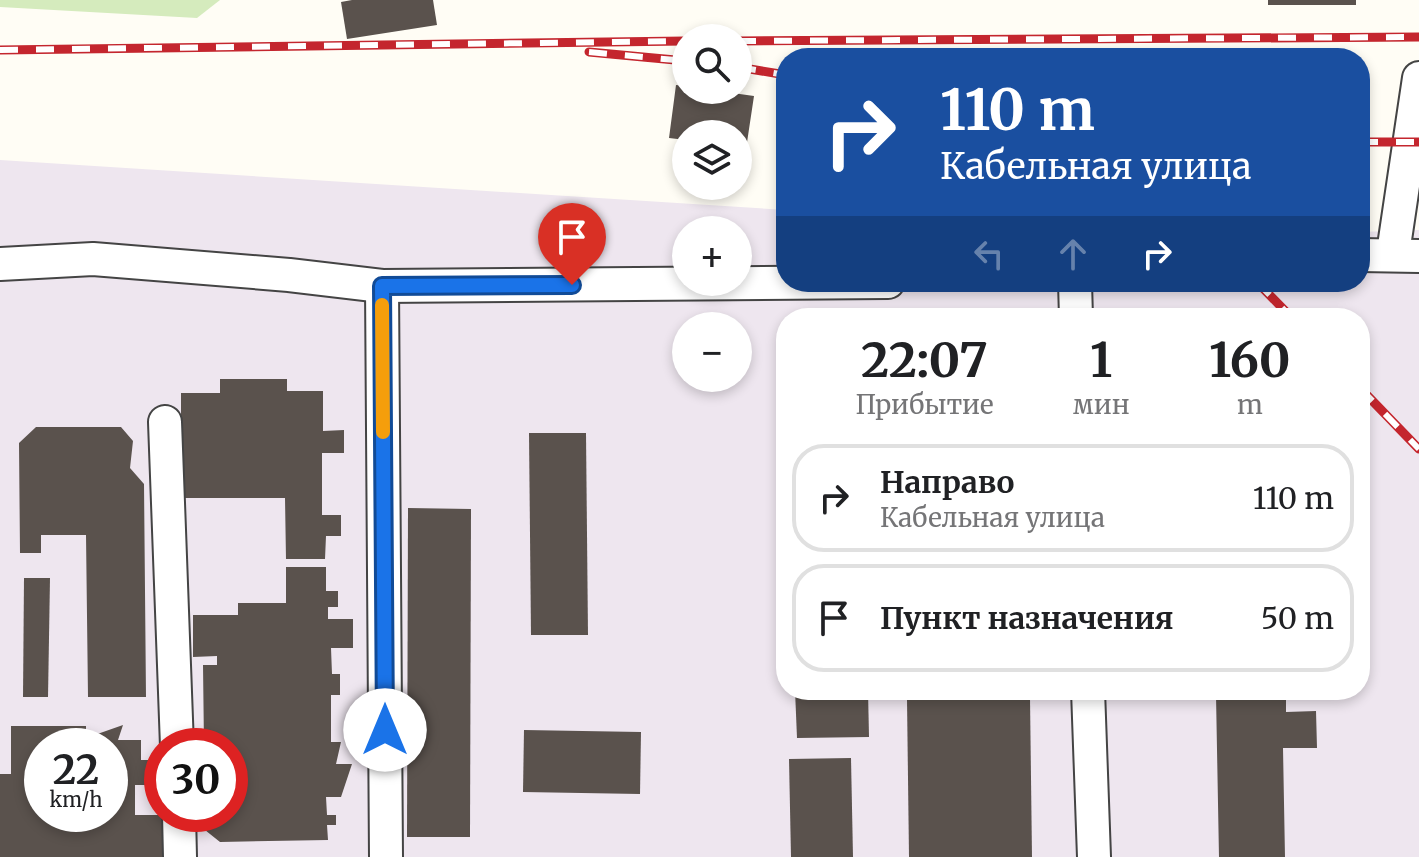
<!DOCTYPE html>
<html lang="ru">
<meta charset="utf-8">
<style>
:root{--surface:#fff;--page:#f6f6f6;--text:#202124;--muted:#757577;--line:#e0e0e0}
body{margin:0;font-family:Merriweather,serif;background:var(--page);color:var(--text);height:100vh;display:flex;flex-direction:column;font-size:30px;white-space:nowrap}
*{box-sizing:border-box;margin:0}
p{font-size:26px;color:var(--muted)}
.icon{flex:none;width:44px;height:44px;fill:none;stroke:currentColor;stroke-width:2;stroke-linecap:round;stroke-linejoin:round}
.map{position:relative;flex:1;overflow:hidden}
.sheet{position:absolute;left:776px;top:308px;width:594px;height:392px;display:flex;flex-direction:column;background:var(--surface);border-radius:32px;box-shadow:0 4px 12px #0003}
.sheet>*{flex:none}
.hud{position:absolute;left:776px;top:48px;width:594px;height:244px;border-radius:32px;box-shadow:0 4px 12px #0003;background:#1a4fa0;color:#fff;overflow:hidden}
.tools{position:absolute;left:672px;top:24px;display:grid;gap:16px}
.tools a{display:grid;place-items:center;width:80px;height:80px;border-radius:50%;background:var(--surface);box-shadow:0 4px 12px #0003;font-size:40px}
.speed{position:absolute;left:24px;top:728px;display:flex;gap:16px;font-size:40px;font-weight:700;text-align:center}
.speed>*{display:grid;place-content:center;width:104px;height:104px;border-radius:50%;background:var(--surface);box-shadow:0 4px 12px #0003;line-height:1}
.speed small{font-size:20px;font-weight:400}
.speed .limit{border:12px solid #d22;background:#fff;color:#111}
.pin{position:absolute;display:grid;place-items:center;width:68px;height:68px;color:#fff;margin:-82px -34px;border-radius:50% 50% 50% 0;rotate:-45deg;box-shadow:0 0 8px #0007}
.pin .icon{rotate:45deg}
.me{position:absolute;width:88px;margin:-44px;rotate:0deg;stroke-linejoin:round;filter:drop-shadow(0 0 6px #0008)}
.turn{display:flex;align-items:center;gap:28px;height:168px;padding:0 32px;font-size:36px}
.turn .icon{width:104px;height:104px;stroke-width:2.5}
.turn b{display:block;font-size:56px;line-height:68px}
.lanes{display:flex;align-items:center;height:76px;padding:0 32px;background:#0003;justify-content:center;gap:40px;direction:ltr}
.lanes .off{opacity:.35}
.eta{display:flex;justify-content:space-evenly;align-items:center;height:136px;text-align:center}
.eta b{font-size:48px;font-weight:700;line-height:56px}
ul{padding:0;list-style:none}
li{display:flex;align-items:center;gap:24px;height:108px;margin:0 16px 12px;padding:0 16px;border:4px solid var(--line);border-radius:32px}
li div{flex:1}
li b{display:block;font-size:30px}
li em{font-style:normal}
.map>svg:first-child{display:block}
.industrial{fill:#eee6ef;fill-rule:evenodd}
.green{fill:#d5ebbd}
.building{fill:#5a524d;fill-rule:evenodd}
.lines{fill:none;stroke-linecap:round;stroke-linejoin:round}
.minor-casing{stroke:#444;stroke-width:36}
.minor{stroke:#fff;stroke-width:32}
.rail-casing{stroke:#c4262e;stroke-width:9}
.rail{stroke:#fff;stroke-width:6;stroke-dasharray:18;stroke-linecap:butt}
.route-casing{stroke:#114b97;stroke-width:20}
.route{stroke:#1a73e8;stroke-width:14}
.slow{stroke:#f59e0b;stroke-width:14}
</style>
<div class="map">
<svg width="1419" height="857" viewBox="0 0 1419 857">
<rect width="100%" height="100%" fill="#fffdf5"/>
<path class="industrial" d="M0,160L786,210V282H1360V232L1419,230V857H0ZM686,230H738V282H686ZM786,318H1360V690H786ZM686,326H738V378H686ZM42,746H110V814H42ZM162,746H230V814H162Z"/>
<path class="green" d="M0,0H220L197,18L0,7Z"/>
<g class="building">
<path d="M352,0H433L437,25L347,39L341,2Z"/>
<rect x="1268" y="0" width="88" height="5"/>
<path d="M676,85L686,86V90H711L754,96L746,149L738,148V134H686V140L669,138Z"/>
<path d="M220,379H287V391H323V431L344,430V453H322V515H341V536H326L325,559H286L285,498H181V393H220Z"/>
<path d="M36,427H121L133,441L130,468L144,484L146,697H88L86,535H41V553H20L19,443Z"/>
<path d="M529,433H586L588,635H531Z"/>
<path d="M408,508L471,509L470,837H407Z"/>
<path d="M286,567H326V591H338V607H328V619H353V648H331L332,674H340V695H331V742H341L336,764H352L341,797H326L327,815H336V825H327L328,840L220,842L205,830V814H230V746H204L203,665H217V656L193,657V615H238V603H286Z"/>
<path d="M24,578H50L48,697H23Z"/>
<path d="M795,690H868L869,737L797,738Z"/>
<path d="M1286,694V712L1316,711L1317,748H1283L1285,857H1219L1216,695Z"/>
<path d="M1030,698L1032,857H909L907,699Z"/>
<path d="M123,725L118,740H141V760H150L149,785H135V815H176L175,857H0V774H11V726H86V738ZM42,746H110V814H42Z"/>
<path d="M524,730L641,732L640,794L523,792Z"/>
<path d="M851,758L853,857H791L789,759Z"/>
</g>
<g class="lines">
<g class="minor-casing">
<g id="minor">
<path d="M1393,253L1419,78"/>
<path d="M1360,255L1419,256"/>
<path d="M0,264L93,259L289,275L382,286L888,282"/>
<path d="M1075,282L1076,318"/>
<path d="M382,286L386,857"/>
<path d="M165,422L177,746"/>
<path d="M1088,690L1094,857"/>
<path d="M179,814L180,857"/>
</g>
</g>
<use href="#minor" class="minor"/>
<g class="rail-casing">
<g id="rail">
<path d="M738,41L1419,37"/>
<path d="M0,50L686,41"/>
<path d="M589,52L686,61"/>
<path d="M738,67L786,75"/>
<path d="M1360,142H1419"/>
<path d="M1257,282L1292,318"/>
<path d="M1360,388L1419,449"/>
</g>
</g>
<use href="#rail" class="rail"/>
</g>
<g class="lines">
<g class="route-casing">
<path id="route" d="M385,730L382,286L572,285"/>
</g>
<use href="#route" class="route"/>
<path class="slow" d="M382,305L383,432"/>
</g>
</svg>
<div class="tools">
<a><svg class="icon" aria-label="search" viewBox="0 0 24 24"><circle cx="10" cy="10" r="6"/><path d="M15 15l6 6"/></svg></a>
<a><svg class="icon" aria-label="layers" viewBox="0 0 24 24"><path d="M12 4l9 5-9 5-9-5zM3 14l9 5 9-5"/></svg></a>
<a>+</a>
<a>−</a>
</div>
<div class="speed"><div>22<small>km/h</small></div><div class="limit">30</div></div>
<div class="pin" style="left:572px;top:285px;background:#d93025"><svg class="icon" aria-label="arrive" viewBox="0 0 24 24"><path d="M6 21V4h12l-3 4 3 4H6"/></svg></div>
<svg class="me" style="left:385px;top:730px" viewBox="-20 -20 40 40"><circle r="19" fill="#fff"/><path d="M0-13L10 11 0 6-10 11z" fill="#1a73e8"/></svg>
<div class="hud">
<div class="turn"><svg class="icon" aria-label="right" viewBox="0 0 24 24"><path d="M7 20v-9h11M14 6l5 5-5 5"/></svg><div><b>110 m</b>Кабельная улица</div></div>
<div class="lanes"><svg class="icon off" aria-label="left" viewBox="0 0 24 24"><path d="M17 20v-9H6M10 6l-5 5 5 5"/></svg><svg class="icon off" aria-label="ahead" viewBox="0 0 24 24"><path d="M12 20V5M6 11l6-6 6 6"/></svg><svg class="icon" aria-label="right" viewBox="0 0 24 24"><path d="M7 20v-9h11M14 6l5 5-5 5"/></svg></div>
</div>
<section class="sheet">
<div class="eta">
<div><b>22:07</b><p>Прибытие</p></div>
<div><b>1</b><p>мин</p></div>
<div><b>160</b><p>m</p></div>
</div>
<ul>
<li><svg class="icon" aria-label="right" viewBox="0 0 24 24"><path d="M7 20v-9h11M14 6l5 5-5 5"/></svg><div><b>Направо</b><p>Кабельная улица</p></div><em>110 m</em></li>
<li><svg class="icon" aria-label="arrive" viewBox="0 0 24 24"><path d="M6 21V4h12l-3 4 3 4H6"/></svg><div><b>Пункт назначения</b></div><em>50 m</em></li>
</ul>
</section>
</div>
